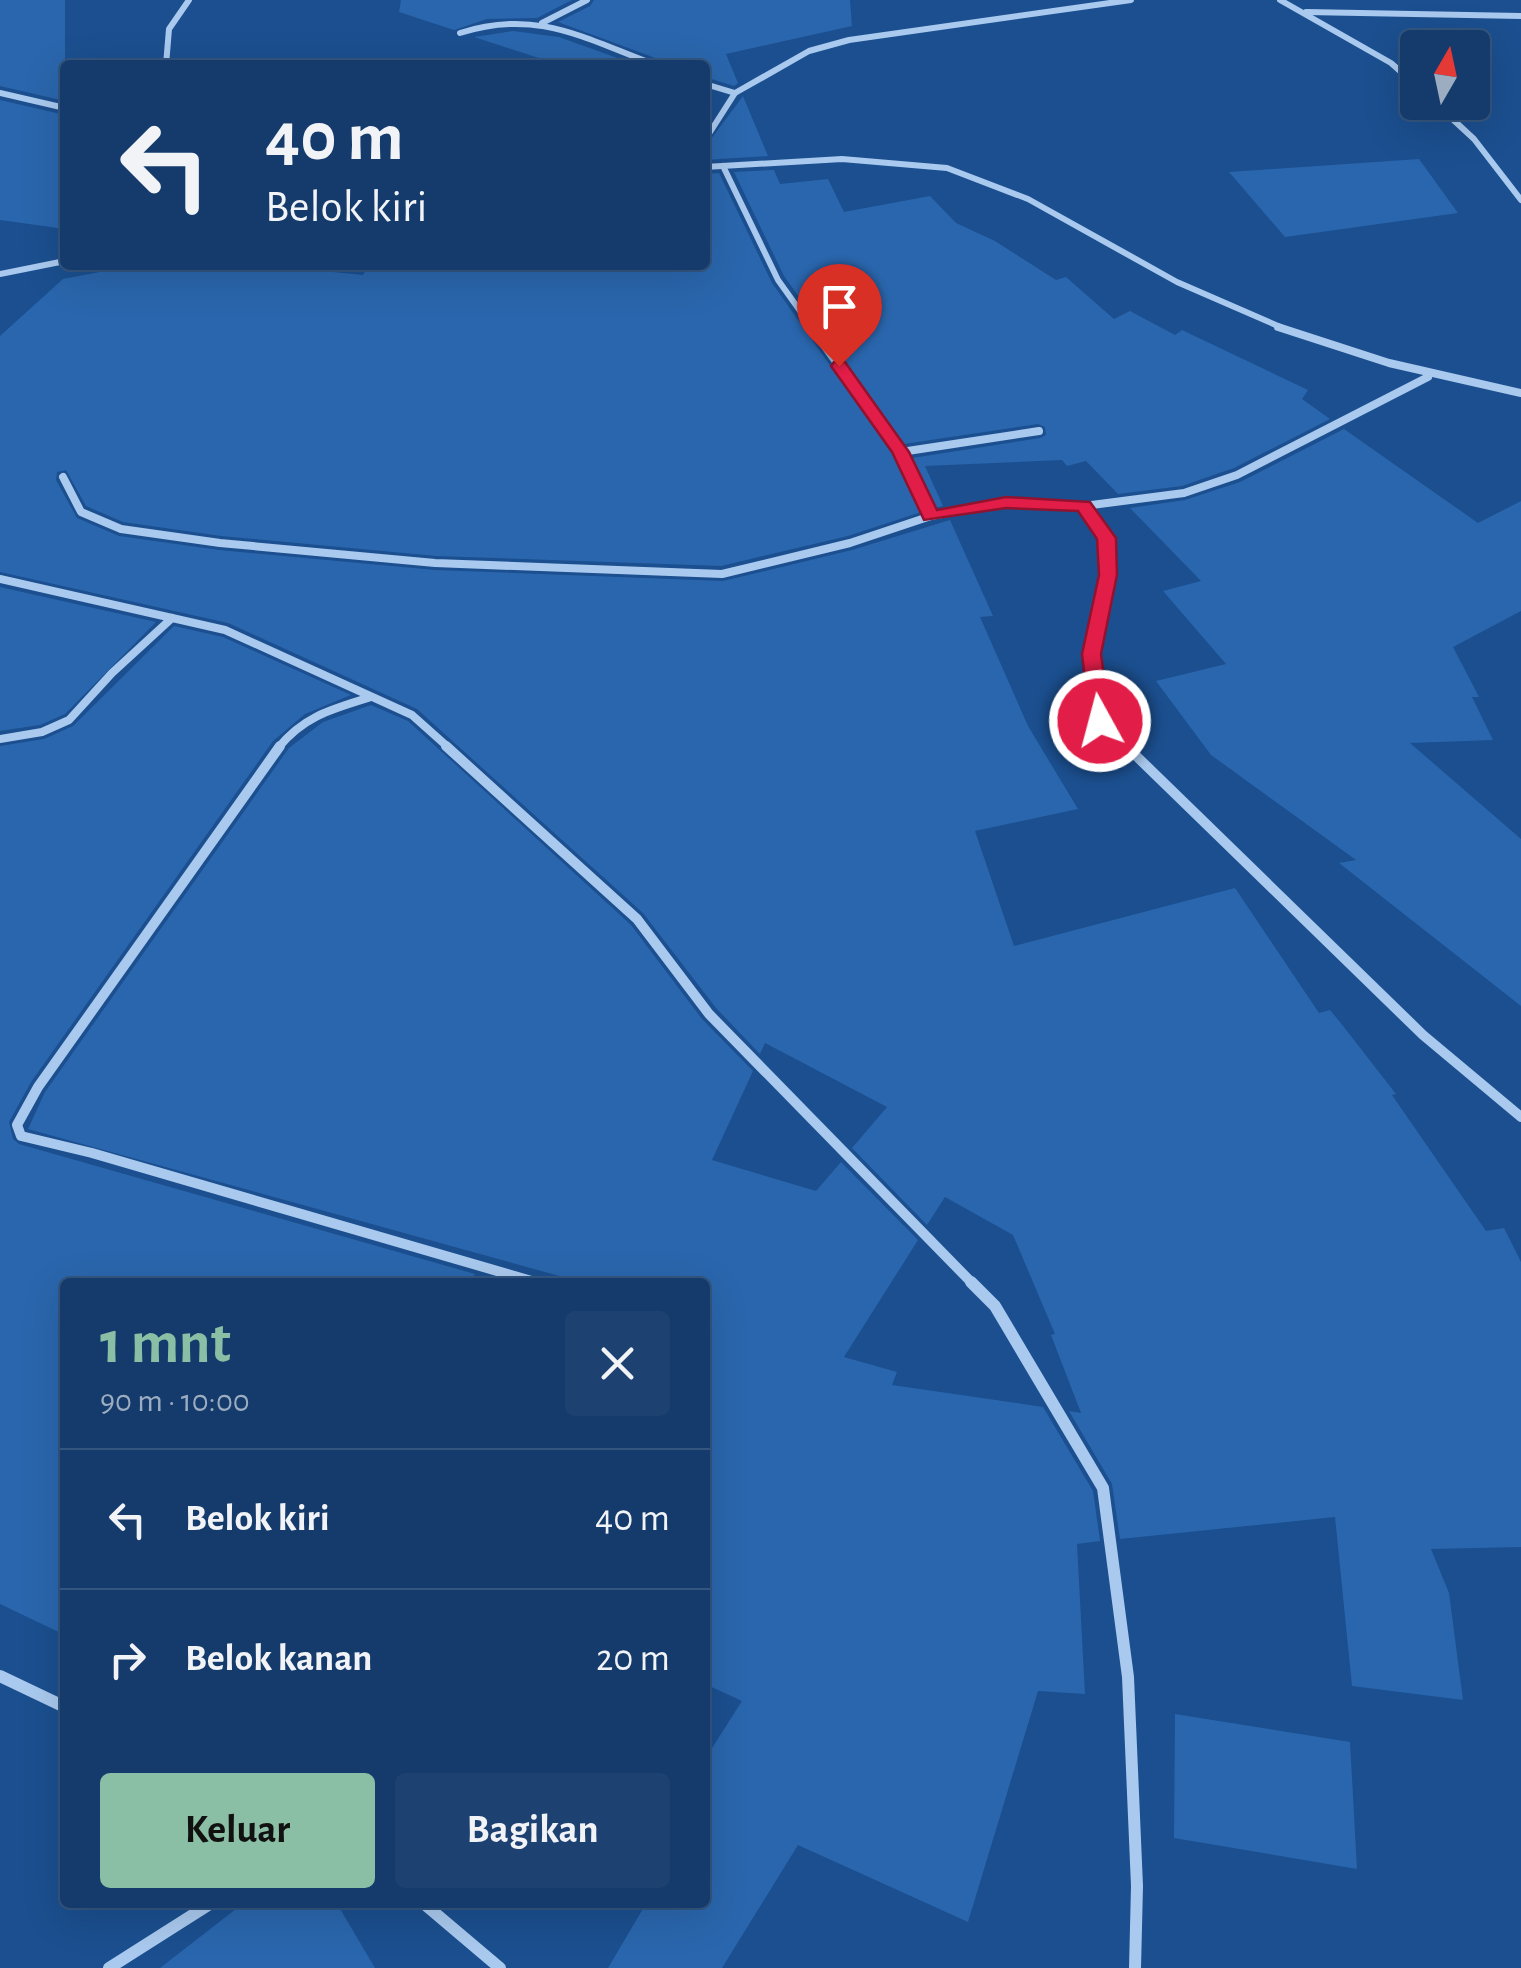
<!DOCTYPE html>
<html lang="id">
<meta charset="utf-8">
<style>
:root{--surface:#143b6b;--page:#1d4271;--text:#f1f3f6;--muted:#9dadc1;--line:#33557e;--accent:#8abfa5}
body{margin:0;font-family:"Alegreya Sans",sans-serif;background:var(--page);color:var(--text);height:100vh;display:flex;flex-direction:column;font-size:38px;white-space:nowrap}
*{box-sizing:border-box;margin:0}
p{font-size:32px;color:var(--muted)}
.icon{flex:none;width:55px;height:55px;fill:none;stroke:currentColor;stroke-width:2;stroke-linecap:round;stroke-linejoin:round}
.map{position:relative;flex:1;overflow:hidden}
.side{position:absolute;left:60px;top:1278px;width:650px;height:630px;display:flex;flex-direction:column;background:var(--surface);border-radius:10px;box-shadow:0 10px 40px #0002,0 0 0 2px var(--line)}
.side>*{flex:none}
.guide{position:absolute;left:60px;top:60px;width:650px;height:210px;border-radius:10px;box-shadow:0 10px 40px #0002,0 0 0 2px var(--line);background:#143b6b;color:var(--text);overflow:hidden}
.needle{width:65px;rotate:9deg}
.controls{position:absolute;left:1400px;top:30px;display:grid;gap:20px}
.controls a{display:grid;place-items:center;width:90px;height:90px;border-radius:10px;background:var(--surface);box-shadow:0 10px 40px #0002,0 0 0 2px var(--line);font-size:50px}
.pin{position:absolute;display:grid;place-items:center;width:85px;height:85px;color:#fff;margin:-102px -42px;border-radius:50% 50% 50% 0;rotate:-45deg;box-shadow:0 0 10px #0007}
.pin .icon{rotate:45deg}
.me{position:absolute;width:110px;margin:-55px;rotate:353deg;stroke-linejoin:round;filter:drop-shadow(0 0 8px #0008)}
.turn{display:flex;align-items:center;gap:35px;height:210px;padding:0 40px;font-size:45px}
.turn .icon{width:130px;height:130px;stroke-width:2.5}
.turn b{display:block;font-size:70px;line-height:85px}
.round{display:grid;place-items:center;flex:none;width:105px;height:105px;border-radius:10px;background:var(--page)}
.overview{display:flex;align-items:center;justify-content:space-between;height:170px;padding:0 40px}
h1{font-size:60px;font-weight:700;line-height:75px;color:var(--accent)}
.primary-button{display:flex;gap:20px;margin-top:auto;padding:20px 40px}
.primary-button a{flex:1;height:115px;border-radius:10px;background:var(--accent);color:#111;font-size:40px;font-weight:700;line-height:115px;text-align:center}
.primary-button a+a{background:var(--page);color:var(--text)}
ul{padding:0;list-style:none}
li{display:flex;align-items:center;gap:30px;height:140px;padding:0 40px;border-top:2px solid var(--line)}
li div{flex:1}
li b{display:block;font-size:38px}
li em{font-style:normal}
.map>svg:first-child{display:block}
.building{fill:#2a66ad}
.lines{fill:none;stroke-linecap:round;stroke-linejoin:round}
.minor-far3{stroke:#a9c9ee;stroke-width:6}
.minor-far2{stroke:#a9c9ee;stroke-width:8}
.minor-far1{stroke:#a9c9ee;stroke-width:10}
.minor{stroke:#a9c9ee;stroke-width:12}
.route{fill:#e11d48;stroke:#92132f;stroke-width:2.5}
</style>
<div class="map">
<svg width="1521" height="1968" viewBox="0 0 1521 1968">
<rect width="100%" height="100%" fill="#1b4f8f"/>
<g class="building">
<path d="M0,0H65V101L0,86Z"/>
<path d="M401,0H572L537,18L487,19L454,30L399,12Z"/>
<path d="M594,0H850L852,26L726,54L738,83L734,86L705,77V59L663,65L658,59L558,22L590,6Z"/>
<path d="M513,31L559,37L637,65H560L474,37Z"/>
<path d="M743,96L768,156L705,160V147Z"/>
<path d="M0,100L65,115V229L0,220Z"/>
<path d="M1419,159L1458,213L1285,237L1229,172Z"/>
<path d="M774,170L780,184L828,179L844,212L930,196L956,223L995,241L1056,280L1066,277L1114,319L1130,311L1175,335L1182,330L1308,390L1302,399L1330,419L1234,468L1182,486L1118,494L1086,461L1067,466L1062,460L925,466L943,506L935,508L912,458L1040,438L1046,435L1045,427L1038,424L904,444L784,276L734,172Z"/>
<path d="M719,173L772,283L894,456L921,512L848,536L721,566L436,556L221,536L123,522L86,506L66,470L57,472L56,480L77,518L119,536L219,550L435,570L723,581L852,550L950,520L993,616L980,617L1028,726L1078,809L975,831L1014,946L1235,888L1319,1013L1330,1010L1340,1022L1396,1094L1392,1095L1486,1231L1504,1228L1521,1262V1547L1431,1549L1449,1593L1463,1700L1352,1686L1335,1517L1120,1539L1112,1484L1069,1411L1081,1413L1051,1335L1055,1334L1013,1235L945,1197L927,1225L852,1148L887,1107L765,1043L760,1054L716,1008L643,913L417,709L228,623L0,572V336L63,279L137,265H264L363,275L369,265H705V174Z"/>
<path d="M1344,429L1478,523L1521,501V611L1453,647L1479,697H1472L1493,740L1410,743L1521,839V1006L1339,863L1356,860L1211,755L1156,681L1226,664L1163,591L1201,581L1130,508L1185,500L1240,482Z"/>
<path d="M0,587L156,622L65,714L40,725L0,731Z"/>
<path d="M174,626L223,637L351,695L305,714L273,741L31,1082L9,1122L13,1139L19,1144L475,1274L470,1282H65V1635L0,1604V746L44,739L73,726Z"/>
<path d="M371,705L408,721L631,925L702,1019L753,1071L712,1160L816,1191L841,1162L918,1240L844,1357L897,1372L892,1385L1043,1407L1093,1491L1100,1541L1077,1544L1085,1694L1038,1691L968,1922L798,1845L722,1968H608L647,1902H705V1759L742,1701L705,1684V1282H581L28,1129L45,1092L289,748L323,722Z"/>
<path d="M1175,1714L1350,1742L1357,1869L1174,1838Z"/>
<path d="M245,1902H336L375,1968H160Z"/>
</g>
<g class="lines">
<g class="minor-far3">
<path d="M1280,0L1391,63L1418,87"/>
<path d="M1306,12L1521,16"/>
<path d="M542,23L587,0"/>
<path d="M460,33C537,8 585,39 656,65"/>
<path d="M166,65L169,29L189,0"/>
<path d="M705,84L735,93L705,140"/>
<path d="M0,93L65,108"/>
<path d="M735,93L809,51L849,40L1131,0"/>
<path d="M1434,102L1474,139L1521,200"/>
<path d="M723,166L778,280L813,329"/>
<path d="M705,167L842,159L947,168L1028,199L1177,282L1285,329"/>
<path d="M0,274L65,261"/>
</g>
<g class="minor-far2">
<path d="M811,327L901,452L931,516"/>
<path d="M1278,327L1389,363L1521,393"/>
<path d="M901,452L1039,431"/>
<path d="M63,477L81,512L121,529L220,543L435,563L722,574L850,543L931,516L1006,502L1084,506L1107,538L1108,575L1092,654L1100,721L1128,748"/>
<path d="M1084,506L1184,493L1237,475L1428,377"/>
<path d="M0,579L225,630L412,715L449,748"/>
<path d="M0,739L42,732L69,720L112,673L172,618"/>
<path d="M278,748C304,716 332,709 371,697"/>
</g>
<g class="minor-far1">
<path d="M280,746L38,1087L17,1125L21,1136L92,1153L535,1282"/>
<path d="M446,746L637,919L709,1014L973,1284"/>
<path d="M1126,746L1423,1035L1521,1117"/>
</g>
<g class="minor">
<path d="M971,1282L995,1306L1103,1488L1128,1677L1137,1886L1135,1968"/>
<path d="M0,1676L65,1707"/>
<path d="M422,1902L500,1968"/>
<path d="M109,1968L213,1902"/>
</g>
</g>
<path class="route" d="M834,362H845L909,452L937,510L1006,497L1090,502L1116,538L1117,575L1101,654L1110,721L1107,726L1100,728L1090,721L1082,654L1099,575L1097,539L1078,511L1006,508L924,520L892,452L831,366Z"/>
</svg>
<div class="controls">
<a><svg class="needle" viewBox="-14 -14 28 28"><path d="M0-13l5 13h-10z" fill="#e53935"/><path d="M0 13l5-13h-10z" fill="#9dadc1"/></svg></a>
</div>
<div class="pin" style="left:839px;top:366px;background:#d93025"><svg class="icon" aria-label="arrive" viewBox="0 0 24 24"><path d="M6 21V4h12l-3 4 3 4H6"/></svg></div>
<svg class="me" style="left:1100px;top:721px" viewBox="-20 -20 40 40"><circle r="17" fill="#e11d48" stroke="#fff" stroke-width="3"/><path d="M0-11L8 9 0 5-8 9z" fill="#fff"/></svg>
<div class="guide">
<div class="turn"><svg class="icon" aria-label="left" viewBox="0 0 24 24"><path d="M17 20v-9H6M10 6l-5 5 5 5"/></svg><div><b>40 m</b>Belok kiri</div></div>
</div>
<section class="side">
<div class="overview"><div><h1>1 mnt</h1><p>90 m · 10:00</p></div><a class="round"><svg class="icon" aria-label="close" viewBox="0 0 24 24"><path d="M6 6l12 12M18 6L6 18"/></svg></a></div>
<ul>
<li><svg class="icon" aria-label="left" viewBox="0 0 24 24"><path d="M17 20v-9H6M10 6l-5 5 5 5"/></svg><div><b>Belok kiri</b></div><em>40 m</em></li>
<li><svg class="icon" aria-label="right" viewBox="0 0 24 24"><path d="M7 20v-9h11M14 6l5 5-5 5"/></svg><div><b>Belok kanan</b></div><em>20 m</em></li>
</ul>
<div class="primary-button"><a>Keluar</a><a>Bagikan</a></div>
</section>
</div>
